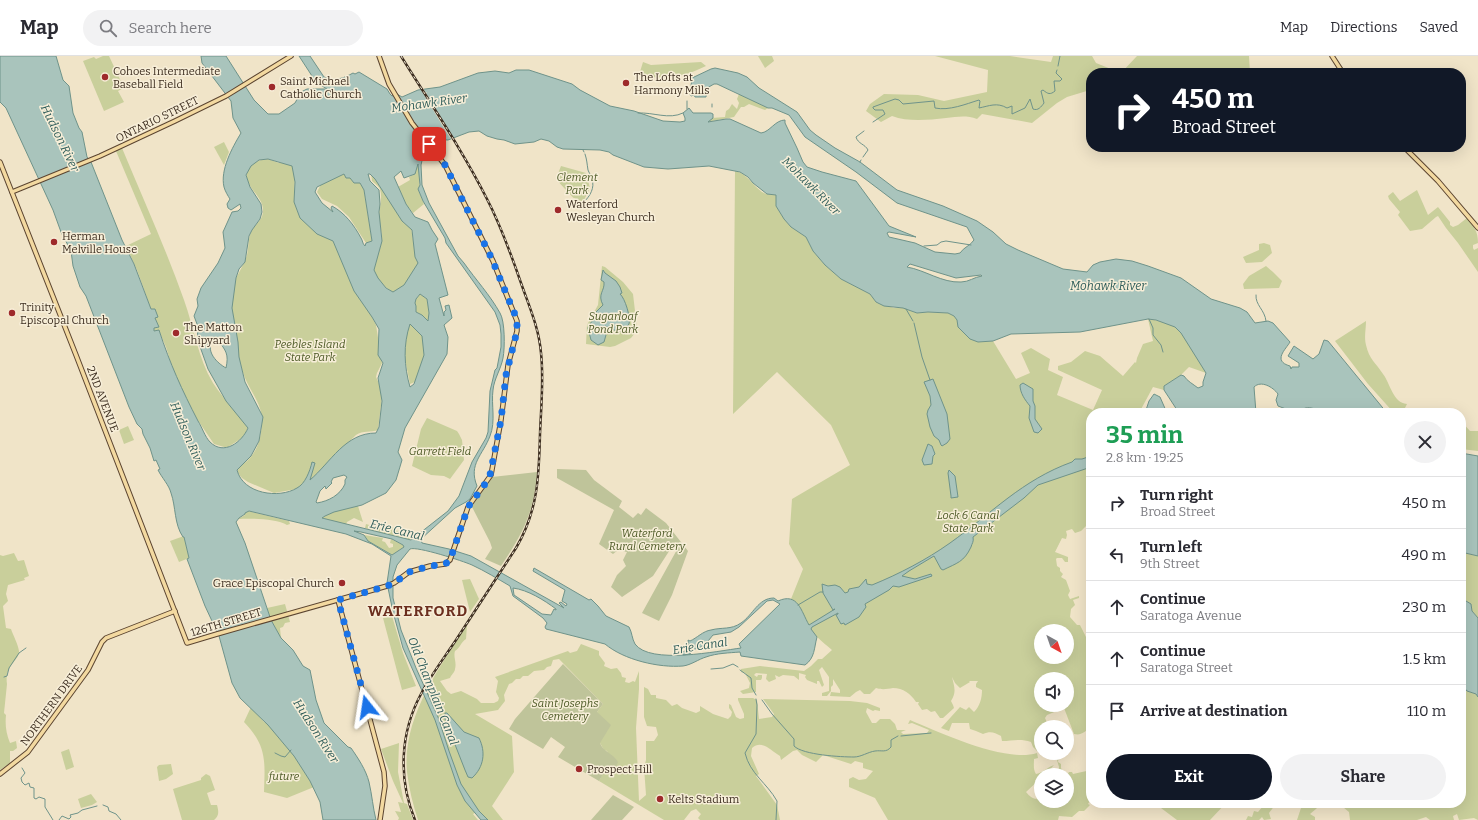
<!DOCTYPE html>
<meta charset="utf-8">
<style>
:root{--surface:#fff;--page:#f2f2f3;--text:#2b2b33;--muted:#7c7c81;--line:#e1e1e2;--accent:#111827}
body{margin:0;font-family:Bitter,serif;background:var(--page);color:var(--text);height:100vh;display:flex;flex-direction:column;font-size:15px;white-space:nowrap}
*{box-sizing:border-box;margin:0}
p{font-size:13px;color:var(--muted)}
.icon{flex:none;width:22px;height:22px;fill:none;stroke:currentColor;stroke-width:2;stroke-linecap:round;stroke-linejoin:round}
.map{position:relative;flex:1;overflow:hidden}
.side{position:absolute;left:1086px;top:352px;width:380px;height:400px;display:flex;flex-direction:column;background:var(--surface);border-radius:16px;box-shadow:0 4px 16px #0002}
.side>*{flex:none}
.top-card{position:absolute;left:1086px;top:12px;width:380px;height:84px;border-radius:16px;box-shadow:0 4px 16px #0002;background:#111827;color:#fff;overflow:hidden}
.needle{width:26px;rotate:140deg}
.tools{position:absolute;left:1034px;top:568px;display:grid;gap:8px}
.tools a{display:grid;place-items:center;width:40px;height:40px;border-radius:50%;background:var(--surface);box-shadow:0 4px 16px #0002;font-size:20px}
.pin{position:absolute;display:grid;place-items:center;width:34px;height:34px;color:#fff;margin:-17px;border-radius:8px;box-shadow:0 2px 6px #0006}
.me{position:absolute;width:44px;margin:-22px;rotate:345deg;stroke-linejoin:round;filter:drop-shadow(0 0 3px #0008)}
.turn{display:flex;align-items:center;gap:14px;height:84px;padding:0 20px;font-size:18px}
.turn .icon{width:52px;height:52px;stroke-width:2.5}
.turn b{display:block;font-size:28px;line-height:34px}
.round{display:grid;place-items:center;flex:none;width:42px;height:42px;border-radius:21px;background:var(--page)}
.headline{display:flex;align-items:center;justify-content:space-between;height:68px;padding:0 20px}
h1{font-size:24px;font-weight:700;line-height:30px;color:#1e9e55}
.cta{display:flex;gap:8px;margin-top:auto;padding:8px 20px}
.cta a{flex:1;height:46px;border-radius:24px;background:var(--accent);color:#fff;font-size:16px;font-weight:700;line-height:46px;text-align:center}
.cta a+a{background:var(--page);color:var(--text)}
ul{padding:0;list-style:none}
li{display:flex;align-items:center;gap:12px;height:52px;padding:0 20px;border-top:1px solid var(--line)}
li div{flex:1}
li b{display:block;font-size:15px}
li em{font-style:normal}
header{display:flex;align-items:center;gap:24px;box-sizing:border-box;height:56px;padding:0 20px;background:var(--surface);border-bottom:1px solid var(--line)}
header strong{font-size:19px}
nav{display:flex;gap:22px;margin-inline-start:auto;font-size:14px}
.search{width:280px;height:36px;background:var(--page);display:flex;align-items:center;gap:10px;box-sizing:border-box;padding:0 14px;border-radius:22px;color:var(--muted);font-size:15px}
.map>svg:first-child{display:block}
.green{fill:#c9cf9b;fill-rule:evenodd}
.cemetery{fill:#bfc49a}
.water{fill:#a9c4bc;stroke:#6f938a;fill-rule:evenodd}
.pier{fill:#f0e4c8}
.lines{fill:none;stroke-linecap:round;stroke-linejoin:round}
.stream{stroke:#6f938a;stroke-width:1}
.major-casing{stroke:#5b4430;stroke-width:5.5}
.major{stroke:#f3d9a0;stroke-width:3.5}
.rail-casing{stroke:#3d2e20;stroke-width:2.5}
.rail{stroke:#f7eed8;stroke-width:1;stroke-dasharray:3;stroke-linecap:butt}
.route{stroke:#1a73e8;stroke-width:7;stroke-dasharray:0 12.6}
.poi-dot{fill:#9e2a2b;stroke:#f7eed8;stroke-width:1.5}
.labels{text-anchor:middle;stroke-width:3;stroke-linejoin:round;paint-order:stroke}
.poi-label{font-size:11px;fill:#3d2e20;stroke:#f7eed8;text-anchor:start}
.street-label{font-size:11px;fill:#3d2e20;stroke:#f7eed8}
.park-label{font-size:11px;font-style:italic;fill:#4d5a26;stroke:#f7eed8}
.water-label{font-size:12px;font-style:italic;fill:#2f5d5a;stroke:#f7eed8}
.district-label{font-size:15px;font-weight:bold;letter-spacing:1px;fill:#6b2e1e;stroke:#f7eed8}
</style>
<header>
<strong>Map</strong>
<div class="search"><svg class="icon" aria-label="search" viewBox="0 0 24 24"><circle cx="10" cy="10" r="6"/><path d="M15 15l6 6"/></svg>Search here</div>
<nav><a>Map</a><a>Directions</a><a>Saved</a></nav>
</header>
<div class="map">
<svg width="1478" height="764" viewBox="0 0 1478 764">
<rect width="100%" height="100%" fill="#f0e4c8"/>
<g class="green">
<path d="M103,0H109L124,32L118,35L124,46L104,55L83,5L94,1L96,3Z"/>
<path d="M758,0H772L774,5L765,12Z"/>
<path d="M935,0H1010L1051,6L1053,0H1092L1096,7L1121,17L1137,0H1249L1250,17H1091L1090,34L1067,41L1057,47L1032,67L982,58L977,63C966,59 957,61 946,62C928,64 908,66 892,60L881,66L866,55L870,48L884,38L918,39L944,45L987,36L988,14Z"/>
<path d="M643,6L651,9L701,6L706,10C681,22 665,24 639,19Z"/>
<path d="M739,38L768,52L765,54L749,48L744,51H741L734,61L707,66L712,62L725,61L726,55L729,53L732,48L737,53L739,47L737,43Z"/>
<path d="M224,86L229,96L224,109L214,91Z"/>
<path d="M122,92C143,143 166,193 184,244C194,272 198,302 213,327C223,343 237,355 247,370V375L242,382L228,391H224L214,388L186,347L178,331L166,291L159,275H154L155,255L151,253L137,214L126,190L151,178L116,95Z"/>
<path d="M268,103L279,107H296C296,122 291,142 298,156L333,184L376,269L382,307L377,317L376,321L382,334V341L378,374C371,377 363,374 356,379L302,432L274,437L248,426L242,422L237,416C239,410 245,407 249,403C259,392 261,380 262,366C263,350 251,336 245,322C239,306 231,280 231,263C230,254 231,235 234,227C238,217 244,209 247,199C249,191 248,183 251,176C255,168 263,164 263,155C264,139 239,128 249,112C254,105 260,104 268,103Z"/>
<path d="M417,108L420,118L419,136L424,148L413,157L406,148L398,131L410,124L409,121L415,118Z"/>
<path d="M561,110L586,117L590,132L583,146C581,145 576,144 574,142C572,141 557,124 556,123Z"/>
<path d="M735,115C749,118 754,133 766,138C769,138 773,138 776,139V150L784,163L791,171L806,181L813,195L825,209L841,223L870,238L876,246L894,252H903L917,257L928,256L948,257L954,260L978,286L993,285L1016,323L1030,317L1021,297L1031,292L1050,303L1048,314L1063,321L1057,339L1093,354L1102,334L1058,314V310L1071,306L1085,295L1100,300L1123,320L1135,306L1136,307L1137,302L1143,288L1153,285L1148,263C1156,264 1167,266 1175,271C1184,276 1201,307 1206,317L1189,311L1181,319L1164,330V334L1153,331L1139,357H1091V469L1088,468L1081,475L1075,477L1072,473L1066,475L1067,479L1066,483L1062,482L1055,496L1068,501V506H1065L1062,502H1057L1056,503L1057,510L1060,512V515L1063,518L1061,521L1066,524L1070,535L1068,539L1070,543L1079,540V542L1073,544L1075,549L1071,553L1070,561L1077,569H1080L1091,591V604L1089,606L1091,609V672C1084,675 1082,680 1074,678L1064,652L1047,659L1045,662L1049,671H1041V693L1037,695L1033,691L1031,686C1020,682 1013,685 1002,685L1001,680C994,676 990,675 983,678L976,675L970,673L969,667H952L949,675L941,672L960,651L966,654L969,651L974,656C980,650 982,642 982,634L976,631V628L978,625H969L970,626L960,632L955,627L952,621C954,630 957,636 951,645L953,649L954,652L943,662H940L935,655L931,656L927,653L922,654L918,648L919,646H916C911,638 903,632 893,632C887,633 882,634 876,632L870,638H864L860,634L856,636L850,641L830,640L831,636L840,637V634L833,623V629L831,631V635L827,640H822V637L829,635V621L822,611L819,614L824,629L822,631L819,625H817V628L807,624L805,621L806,619L799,617V624L794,620L783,619L779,621L775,619L776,623L769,626L766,623L767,618L756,617L754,619L757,621L758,619H762V622L761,624H756V636L743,638L740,635L749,632L750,627L745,617L741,616V613L760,610L804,615L811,610L818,603H822L832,594C823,586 813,579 808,569C803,559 801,549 791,543L803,513L789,488L792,443L850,409L831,369L777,316L733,358ZM1041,575H1067V601H1041ZM1041,623H1067V649H1041Z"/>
<path d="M371,117L392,143L397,157L404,167L411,171L414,190L419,206L401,243C392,235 376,227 374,214C373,205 380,196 381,188C384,178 379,171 379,161C379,152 383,143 380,133C378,129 375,128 372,125Z"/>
<path d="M344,118L360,127L364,134L372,185L366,187L349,161L337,150L322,143L317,136L321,128Z"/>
<path d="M1417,134L1428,159L1438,151L1450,166V169L1453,171L1458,169L1467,162C1474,171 1478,175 1478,187L1473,189V192L1474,194L1478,192V216L1458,187L1446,172L1438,160L1436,161L1422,173L1410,175L1398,159L1400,156L1389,143L1388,140L1393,136L1400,145Z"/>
<path d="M1264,187L1270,189L1272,197L1262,206L1246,207L1243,201L1259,194V188Z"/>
<path d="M602,210L605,211L623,226L633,238L637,272L635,277L631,282L615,290L610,291L586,288L587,269L598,249Z"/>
<path d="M1266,210L1273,216L1282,225L1279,232L1244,233L1243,228L1249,220Z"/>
<path d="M420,238L427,243L429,257L428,265L422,259L416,256V250L415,247L416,243Z"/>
<path d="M1366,265C1366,273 1364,281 1366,289C1369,303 1376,307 1383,318C1390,327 1393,347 1407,348L1405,352L1410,357H1394L1368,328L1335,285Z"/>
<path d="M408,266L430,284L415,326L410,328L403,293L405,288Z"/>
<path d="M427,362L457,375L459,378L462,384L464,404L450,423L444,420L431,419L412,410L421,373Z"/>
<path d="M1461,365L1470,375H1478V395L1461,393Z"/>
<path d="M128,370L134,384L124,388L119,374Z"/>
<path d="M358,450L363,466L354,462L347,466L346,469L322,462C330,454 348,453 358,450Z"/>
<path d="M248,455L289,465L290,468L287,469C277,463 251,462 238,463L245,459L244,457Z"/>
<path d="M366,468L382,473L395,471V474L411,479L410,482L414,483L411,484L365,472Z"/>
<path d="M364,479L383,482L382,485L385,486L389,492L393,491V488L390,487L391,483L403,489L404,491L392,499L368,485Z"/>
<path d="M184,480L189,502L179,506L170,485Z"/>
<path d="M1461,496L1478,500V562L1472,555L1471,548L1461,542Z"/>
<path d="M14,497L18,505L24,504L29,520L24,522L25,524L8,529L6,538L8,545L3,550L6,572L11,573C13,579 18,588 19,595C20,604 4,610 7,628L4,657L6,659C5,669 6,677 10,687L16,685L17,692L13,695H10V707L0,714V499L3,500Z"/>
<path d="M470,523L479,543L470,556L462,524Z"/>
<path d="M285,548L290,566L285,567L283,571L280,572L281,582L271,564L267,552Z"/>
<path d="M392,560L403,597L416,630L402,634L383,562Z"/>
<path d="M467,569L466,583C461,586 460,592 455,595C453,601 457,606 455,613C455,616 451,619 450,622L440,625L447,635L451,638L461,635L477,643L481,647H494L498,645L499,642L496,636L498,625L495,621L568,595L570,597L577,595L581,588L599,595V599L605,607L604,610L611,613L617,612L621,617L622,621L626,622L625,626L629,627L633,625L635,626L639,615V633L636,672L639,745L646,739L644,711L646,704V685H654L658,679L656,671L647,670L644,661V631L648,633L651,639H656V642L666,644L672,650L677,648L682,652L696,657L700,655V650L713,658L728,663L731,660L732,656L729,652V648L731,649L736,661L740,663L744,662V658L738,644V642H753L757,644L759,663L772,661L774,658L763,643L850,645L867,647L880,652V655L875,654L873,655L867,652L866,656L872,667H876L880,663H890L895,668L897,674H906L901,676L903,678L927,677L929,674L912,667L908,668L910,664C941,677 1005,707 1037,697L1038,702L1034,703C1034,709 1033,713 1036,718C1042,717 1048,711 1054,709L1045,719H1041V722L1026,736C1031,742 1034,744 1041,742V745H1067V719H1058L1059,711L1055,697H1057L1059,700L1058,706L1061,708V712L1065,719H1067L1069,716H1072L1073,718L1091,714V743L1088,748L1090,749L1084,755H1079L1072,761L1059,760L1058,764H888L875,742L849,731V723L853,721L859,724L866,723L873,715L863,712V707L855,705L851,708L823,699L816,706L802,699L797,694L793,695L781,704L780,700C771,695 762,683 752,692L751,700L759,718L756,720L777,749L780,764H700L698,762L701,758L696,753L691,755L684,764H664L599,725L605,714L611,715L615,712L607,695L604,694L600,687L597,656L603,648L559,603L553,604L551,610L547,611L544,614L534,615L528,620H523L520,623H516L512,627L509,628L504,639L505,645L498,654L475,658L512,680L514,716L492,750L503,764H481L475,757L473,758L478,764H418C413,749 409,733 407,716C402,662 439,612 467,569Z"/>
<path d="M1461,628L1467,635L1476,638L1478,641V764L1474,762L1459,764L1457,758L1453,760L1454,764H1430L1426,761L1417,764H1350L1349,756L1338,747H1461Z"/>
<path d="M251,651L264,666L271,669L285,686L314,731L287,742L264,736C265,705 267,690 244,666Z"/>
<path d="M399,687L398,716L404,747L407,748L413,764H398L399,762L395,755L401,756L398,746L403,747L393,725L381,693Z"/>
<path d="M69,693L74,711L66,714L61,696Z"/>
<path d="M171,708L173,718L166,723L159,725L157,711L159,709Z"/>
<path d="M206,718L210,720L215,734L207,737L211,749H217C219,756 219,760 214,764H182L173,733L201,724V722Z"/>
<path d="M91,738L97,746L92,749L81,752L78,743Z"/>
<path d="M1158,747H1226L1210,764H1177L1157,749Z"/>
<path d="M1262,747H1281L1275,749L1269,757L1271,763L1264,764L1262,761L1259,764H1246L1248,760L1252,761L1254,755L1258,756L1263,750Z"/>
<path d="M1312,747H1323L1310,758L1315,761V764H1297L1302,749Z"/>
</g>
<g class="cemetery">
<path d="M557,413L586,414L594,424L622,445L619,451L633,462L638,457L641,459L646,452L666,467L688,495L672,539L659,565L642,557L679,490L675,486L653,520L622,541L611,531L617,519L626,510L623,504L627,496L618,494L613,498L599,488L614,454L557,422Z"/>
<path d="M537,416C534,457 523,477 501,510L485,503L492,492L490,486L471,449L492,421Z"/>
<path d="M563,608L603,648L597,656L611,669L600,687C603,696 613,697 618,706C616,712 612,717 605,715L599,725L558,701L565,691L551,681L543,693L509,673L515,663Z"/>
<path d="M613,739L634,751L622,764H591Z"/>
</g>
<g class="water">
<path d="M0,0H56L63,24L69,30L73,57L79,72L82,76L87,101L91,106L122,184L134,208L151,253H155L158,261L155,262L159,271L154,272V275L159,274C170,308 182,334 198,365C202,371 205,381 210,386C224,400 242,386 248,372L226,345L208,313L198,285L197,268L194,260L198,250L197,243L201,232L218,207L225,192L223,176L232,156L238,155L241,152L240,148L231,154L228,152L227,148L230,143C228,140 225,135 224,131C220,114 232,92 241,77L233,62L231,45L202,7L201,0H226L254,44L268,58H279L295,47L301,36L307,33H327L314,25L310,29L312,20L299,0H310L324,21C335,26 344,22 353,17L355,18L359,16L387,33L390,38L392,40L397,38L402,41L418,34L440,31L478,17L495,15L509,17L516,14H529L572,28L580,34L610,50L634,55L663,65L680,66L685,65V62L683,57L689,52L693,57H711L713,58V62L708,66L726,63H730L761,77C770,76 775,64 785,64V67L797,92L803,106L807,111L822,116L856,125L889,170L916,181L889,176L887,177L889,181L915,187L935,196L955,198L960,197C964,191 970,190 974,184L967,171L897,147L856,116L805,81L789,59L772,52H768L717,28H714L707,32L706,41H695L694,39L691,40L690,38L692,22L711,13L715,12L738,17L747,21L759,32L797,56L810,74L816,79L835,92L860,106L897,134L943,150L977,165L993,176L1006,188L1018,194L1063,213L1087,216L1093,209L1100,206L1116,203L1132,205L1148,210L1181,222L1211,243L1240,252L1247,256L1255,267L1268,265L1273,267L1290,286C1286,293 1272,305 1290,310L1291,313L1292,311H1299V307L1288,300L1294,290L1313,303L1319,298L1324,284L1328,285L1387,357H1318L1317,354C1313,352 1306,350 1302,354L1304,357H1289L1286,353L1278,350L1276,344L1278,338C1273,331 1261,324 1254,331L1256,357H1179L1164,334V330L1181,319L1184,320C1187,325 1193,328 1198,332L1203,330V326L1206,317L1181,277L1175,271L1156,264L1148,263L1080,276L1011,278L993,285L978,286L970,283L958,271L957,264L954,260L948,257L928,256L917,257L903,252L884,250L876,246L870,238L841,223L825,209L813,195L806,181L791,171L784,163L776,150V139L767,138L753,127L748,121L740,116L709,110L668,113L644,111L613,99L609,96L600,94L563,93L557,91L549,85L541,83L534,86L515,88L504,84L497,83L487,80L479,75L469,76L448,84L432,83L426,87L421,109L422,129L429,147L458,200L464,207C476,224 490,239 500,257C505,265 505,292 503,302C501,313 494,323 493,334C491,349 496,365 490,380C483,399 468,408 477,430L470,443L466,446L455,452L421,483L422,487L449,493L471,500L564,552L559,547L561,546L566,550L567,548L562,545L565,534L533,515L534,512L589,544L591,543L598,550L606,560L629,571C632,576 632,583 635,588C650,609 718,595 741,592L739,588L780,548L773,544L767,545L739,571L731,576L713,579L704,590L692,594L690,598L683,599L682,596L685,595L689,590L688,584L690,585C697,582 703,575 711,574C722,571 731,574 741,567C753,559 758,542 774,542L778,545C798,536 801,555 809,569L835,553L833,554L823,537L822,528L828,530L835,529L840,531L845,537L848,536L849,533L859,531L866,523L867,528L872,529C899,518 926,504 950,487C992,457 1022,424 1072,406L1075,403H1082L1091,400V411L1038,429L1024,442L973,481C974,486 972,487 971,491C964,506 957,507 943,514L941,513L934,500L909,515L902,520L915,523L931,518L932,520L899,531L893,530L889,534L865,548L866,551L859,561L845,569L844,567L841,568L836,559L838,558V557L812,571L811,573L817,581C814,592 815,602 805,609L741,600L740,596C729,597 717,597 706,601C699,603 691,609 683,610C659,612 624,604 605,588L546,573L545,571L547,567L543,562L513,540L510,530C498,523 485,515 472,509C463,505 417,490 410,493L397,509L393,521V542L401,574L416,612L438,661L449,695L461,728L479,755L488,764H481L465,745L457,729L435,664L403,592L393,556L387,527L391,500L372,488L346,478L249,455L245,457V458L239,462L236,466L245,487L271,564L281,582L293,594L303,610L310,614L316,644L324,667L348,691L351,692C358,702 366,714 369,726C372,739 373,752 376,764H323L320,746L310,725L294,700L268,669L240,642L232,627L219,580L205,550L187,503L189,502L184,481H183C174,468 176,451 171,437C169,429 162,422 158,414L160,413L156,404L154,405L150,392L143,378L142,373L137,368L129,351L86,240L80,231L73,210L71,195L61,176L53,154L6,52L0,46ZM259,104L268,103L292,110L295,126L294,146L300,162L317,178L333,185L354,235L372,261L379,273L378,299L383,307L378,322L382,345L379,371L376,377C345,377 331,406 310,424L315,407L312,406C310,415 305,428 297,432C279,443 243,438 237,414L251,400L259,385L263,361L245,326L239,301L238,286L232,252L236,222L239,213L245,206L249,180L252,174L260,163L262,156L261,148L250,131L246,119L251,110ZM418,108L420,129L418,133L423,145L445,182L446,187L495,256L500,269L501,278V291L497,312L495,314L490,335L488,376L486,382L472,406L459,440L448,455L411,484L322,462L325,460L334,456L362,449L386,437L396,424L402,404L398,396L405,372L447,298L448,281L444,269L452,262L449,249L445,250L446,254L444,256V260L439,242L448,239L435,188L438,183L432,174L428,166L415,161L406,148L394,121L401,115L404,122L415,118ZM344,118L346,122H350L354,127H360L364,134L372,185L366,187L365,190C362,187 363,185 361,182C354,169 345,157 332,150L331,152L333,156L322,147L315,136L317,131ZM368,118H370L375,123L402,165L412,174L415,201L418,207L404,229L393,236L386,232L378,222L374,214L382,185L379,156L380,148L379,134L370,125ZM910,208L956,222L981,219L982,220C974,221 969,226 961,226C942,227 925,214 907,211ZM420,238L427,243L429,257L428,265L422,259L416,256V250L415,247L416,243ZM410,268L422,280L424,299L414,328L410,331C404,310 403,289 410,268ZM218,284C226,295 229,298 226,312C217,307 206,296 212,285ZM344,419L347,421L345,424V428C340,439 329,445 317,447L316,446L320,435L325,430L326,433L332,427L331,426L333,422ZM354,475L361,476L392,483L403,489L404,491L392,499L368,485L364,479ZM513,532C528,534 544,544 556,553V554L554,553L551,559L542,558L514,539Z"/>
<path d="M603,214L605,217L616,225L620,231L622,237L620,238C625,242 631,262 629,268C627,271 624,273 622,275L614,274L605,270L603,273L606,279L604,286L598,289L591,284L588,272L590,268L595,261L596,256L603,249C597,238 605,235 604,226L601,224Z"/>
<path d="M933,323L947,358L950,383L947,387L942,390L941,389L939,384L934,380L930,371L927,358L928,354L931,349L930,340L924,326Z"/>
<path d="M1023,327L1033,333V345L1035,350V363L1042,373L1038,377L1034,376L1029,362L1030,350C1025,344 1020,337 1020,329Z"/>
<path d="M1154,338L1160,341L1167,357H1145L1149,345Z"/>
<path d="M928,388L932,390L935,398L933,400L932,408L924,409L922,404Z"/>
<path d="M1461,397L1478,400V500L1461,496Z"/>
<path d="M949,414L955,420L958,441L951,442V440L948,417Z"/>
<path d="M1461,542L1471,548L1472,555L1478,562V641L1476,638L1467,635L1461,628Z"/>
<path d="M445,657H447L464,676L479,682C486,696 484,711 472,722L468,721L465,714L445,663Z"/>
</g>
<path class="pier" d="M423,31L425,36H427L426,37L431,46H433L432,47L437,56H439L438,57L443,66H445L444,67L454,83L452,84L447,77L420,32Z"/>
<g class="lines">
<g class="stream">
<path d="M1058,10L1060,0"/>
<path d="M712,48V51"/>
<path d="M687,53V45"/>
<path d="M638,57C653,56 669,64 683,57"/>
<path d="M873,66L885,58L883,54H875L873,52V51L895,43L899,44L903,48L934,45L935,52C949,55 966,48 979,44L980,45L979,52C989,50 997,46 1007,52L1012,50V58L1025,52L1030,43L1033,53C1038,55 1041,51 1044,47L1041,35L1043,34C1048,38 1050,39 1055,35L1054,25H1060L1062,23L1056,17L1057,14"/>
<path d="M583,94L584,96"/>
<path d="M863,101L868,94C865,88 858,88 856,81L864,75"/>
<path d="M860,106L861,104"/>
<path d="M584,146C590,140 595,132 592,123C591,119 589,117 588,114C587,108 587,104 585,98"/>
<path d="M924,190L937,189L941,186L946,185L971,189"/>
<path d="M1256,239C1255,249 1265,254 1266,265"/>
<path d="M906,253L913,265"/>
<path d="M1149,263L1153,272V279L1161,289L1163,296"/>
<path d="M914,267L922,301L930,324"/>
<path d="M798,549L820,536H823"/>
<path d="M711,613L723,612L733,608L738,611"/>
<path d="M740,614L751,622L752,632L756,639"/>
<path d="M4,621L7,620L9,612L19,597L26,592"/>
<path d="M756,643L757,649L756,678L745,697C750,718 767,727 777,745L776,764"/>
<path d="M762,644L772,658L794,683V690C803,699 841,701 854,701C861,701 868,696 875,695C882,694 886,697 891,691V684L898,680"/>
<path d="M901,680L931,677"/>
<path d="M275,697L281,700L285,701L291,694"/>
<path d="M22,712L25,717L21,722L22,726L25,729L29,727L30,731L34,732V742L36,743L39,741L45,743V751L53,764"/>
<path d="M103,749L108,751L109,755L116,758L121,764"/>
<path d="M59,764L62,760L69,763L71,761L70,759L78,757L82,754L97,750"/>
</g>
<g class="major-casing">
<g id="major">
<path d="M1332,0L1343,17"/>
<path d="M1404,91L1438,125L1478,172"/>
<path d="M0,106L76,299L187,587L217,578L387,530L394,527L409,516L430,510L445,508L450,504L468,451L491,419L501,364L508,309L517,275V265L493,205L445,109L412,67L389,28L379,0"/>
<path d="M12,136L100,100L175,65L226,40L291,0"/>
<path d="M338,544L384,716L385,730L380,764"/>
<path d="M0,718L28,696L88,614L102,586L106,582L175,555"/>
</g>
</g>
<use href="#major" class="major"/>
<g class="rail-casing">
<path id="rail" d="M401,0C430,47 462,93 487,143C501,170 511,198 521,227C529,250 539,272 541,297C544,323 541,351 540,378C539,420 538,455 516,492C496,523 476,553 456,584C444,602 431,619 421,638C400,677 398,723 415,764"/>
</g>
<use href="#rail" class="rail"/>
</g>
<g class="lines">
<path class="route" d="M367,651L338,544L387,530L394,527L409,516L430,510L445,508L450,504L468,451L488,424L490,419L501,364L506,319L517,275V268L516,261L491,201L445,109L429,88"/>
</g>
<g class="poi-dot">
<circle cx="105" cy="21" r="4"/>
<circle cx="626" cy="27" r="4"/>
<circle cx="272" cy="31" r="4"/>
<circle cx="558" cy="154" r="4"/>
<circle cx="54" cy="186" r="4"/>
<circle cx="12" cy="257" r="4"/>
<circle cx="176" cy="277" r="4"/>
<circle cx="342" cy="527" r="4"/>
<circle cx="579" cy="713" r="4"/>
<circle cx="660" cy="743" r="4"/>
</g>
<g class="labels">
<g class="poi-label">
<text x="113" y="19">Cohoes Intermediate<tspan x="113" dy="13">Baseball Field</tspan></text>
<text x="634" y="25">The Lofts at<tspan x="634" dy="13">Harmony Mills</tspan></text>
<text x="280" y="29">Saint Michael<tspan x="280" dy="13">Catholic Church</tspan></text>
<text x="566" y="152">Waterford<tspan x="566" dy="13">Wesleyan Church</tspan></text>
<text x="62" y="184">Herman<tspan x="62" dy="13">Melville House</tspan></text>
<text x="20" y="255">Trinity<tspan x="20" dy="13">Episcopal Church</tspan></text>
<text x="184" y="275">The Matton<tspan x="184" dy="13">Shipyard</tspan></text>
<text x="334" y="531" text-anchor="end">Grace Episcopal Church</text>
<text x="587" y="717">Prospect Hill</text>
<text x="668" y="747">Kelts Stadium</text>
</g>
<g class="street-label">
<text transform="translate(157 63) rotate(-26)" y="4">ONTARIO STREET</text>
<text transform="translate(103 343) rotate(69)" y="4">2ND AVENUE</text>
<text transform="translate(226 566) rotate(-17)" y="4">126TH STREET</text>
<text transform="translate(51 649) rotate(-54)" y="4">NORTHERN DRIVE</text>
</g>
<g class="park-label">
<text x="577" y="125">Clement<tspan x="577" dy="13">Park</tspan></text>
<text x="613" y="264">Sugarloaf<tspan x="613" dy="13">Pond Park</tspan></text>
<text x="310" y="292">Peebles Island<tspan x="310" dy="13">State Park</tspan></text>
<text x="440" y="399">Garrett Field</text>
<text x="968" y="463">Lock 6 Canal<tspan x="968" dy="13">State Park</tspan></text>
<text x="647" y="481">Waterford<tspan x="647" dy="13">Rural Cemetery</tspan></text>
<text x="565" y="651">Saint Josephs<tspan x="565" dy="13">Cemetery</tspan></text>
<text x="284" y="724">future</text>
</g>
<g class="water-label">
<text transform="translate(429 47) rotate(-8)" y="4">Mohawk River</text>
<text transform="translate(60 82) rotate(64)" y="4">Hudson River</text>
<text transform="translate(811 130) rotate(45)" y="4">Mohawk River</text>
<text x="1108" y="234">Mohawk River</text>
<text transform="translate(188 380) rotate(67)" y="4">Hudson River</text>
<text transform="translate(397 474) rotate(14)" y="4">Erie Canal</text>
<text transform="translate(700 590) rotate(-9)" y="4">Erie Canal</text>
<text transform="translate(433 635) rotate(68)" y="4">Old Champlain Canal</text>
<text transform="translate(316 675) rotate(57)" y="4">Hudson River</text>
</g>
<g class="district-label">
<text x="418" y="560">WATERFORD</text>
</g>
</g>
</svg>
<div class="tools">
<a><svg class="needle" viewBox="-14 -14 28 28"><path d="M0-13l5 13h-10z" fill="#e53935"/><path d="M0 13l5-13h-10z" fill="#7c7c81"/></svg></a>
<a><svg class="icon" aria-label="sound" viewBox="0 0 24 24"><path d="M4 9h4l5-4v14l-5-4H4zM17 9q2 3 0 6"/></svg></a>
<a><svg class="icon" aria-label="search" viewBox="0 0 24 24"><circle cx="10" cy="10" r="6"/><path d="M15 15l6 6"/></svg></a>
<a><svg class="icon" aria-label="layers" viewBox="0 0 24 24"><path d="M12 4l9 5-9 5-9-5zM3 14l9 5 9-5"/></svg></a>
</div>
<div class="pin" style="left:429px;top:88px;background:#d93025"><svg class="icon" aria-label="arrive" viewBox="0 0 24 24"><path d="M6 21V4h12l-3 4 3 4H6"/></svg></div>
<svg class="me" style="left:367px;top:651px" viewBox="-20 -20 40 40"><path d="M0-17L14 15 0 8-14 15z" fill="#1a73e8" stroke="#fff" stroke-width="4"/></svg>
<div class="top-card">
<div class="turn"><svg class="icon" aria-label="right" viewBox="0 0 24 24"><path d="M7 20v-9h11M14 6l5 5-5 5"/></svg><div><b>450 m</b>Broad Street</div></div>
</div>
<section class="side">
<div class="headline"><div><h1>35 min</h1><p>2.8 km · 19:25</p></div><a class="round"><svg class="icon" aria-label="close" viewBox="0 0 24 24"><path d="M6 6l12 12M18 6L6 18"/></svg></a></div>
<ul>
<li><svg class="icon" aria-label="right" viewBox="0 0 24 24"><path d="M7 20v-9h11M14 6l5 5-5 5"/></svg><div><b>Turn right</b><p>Broad Street</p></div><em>450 m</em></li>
<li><svg class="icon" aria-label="left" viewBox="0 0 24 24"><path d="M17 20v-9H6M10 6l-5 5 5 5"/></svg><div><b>Turn left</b><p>9th Street</p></div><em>490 m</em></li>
<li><svg class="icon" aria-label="ahead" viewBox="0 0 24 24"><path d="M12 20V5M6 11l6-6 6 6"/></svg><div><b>Continue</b><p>Saratoga Avenue</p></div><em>230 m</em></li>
<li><svg class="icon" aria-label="ahead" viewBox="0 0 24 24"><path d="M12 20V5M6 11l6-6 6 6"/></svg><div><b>Continue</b><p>Saratoga Street</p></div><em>1.5 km</em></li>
<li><svg class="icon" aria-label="arrive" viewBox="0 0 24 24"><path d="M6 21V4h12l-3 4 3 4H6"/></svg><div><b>Arrive at destination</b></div><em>110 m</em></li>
</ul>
<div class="cta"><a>Exit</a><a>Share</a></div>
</section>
</div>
